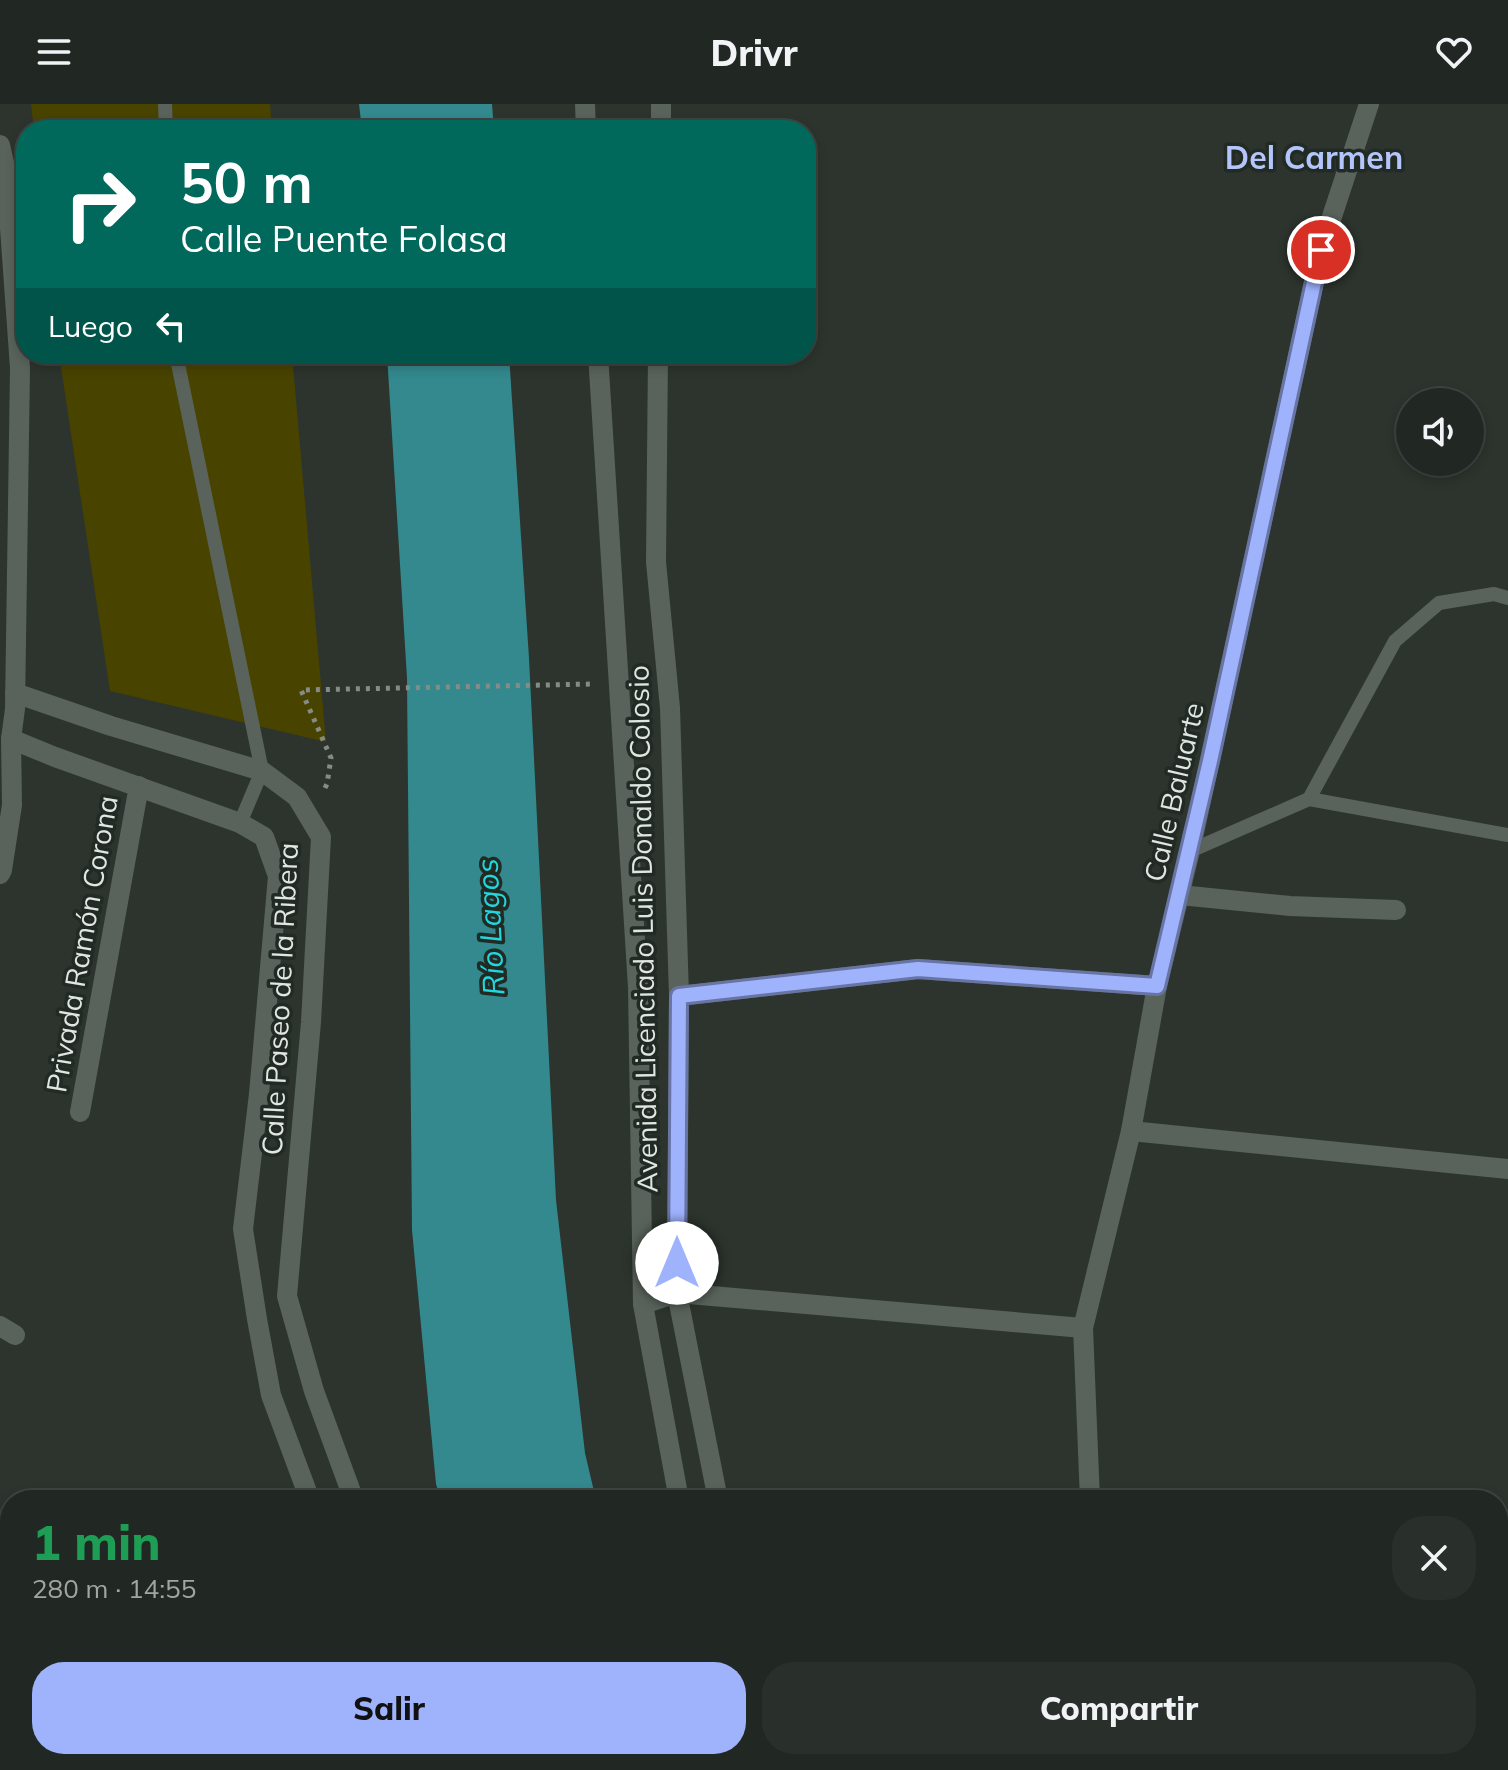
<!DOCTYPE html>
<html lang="es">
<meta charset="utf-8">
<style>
:root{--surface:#212722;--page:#292f2a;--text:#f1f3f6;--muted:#a2a5a5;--line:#3e4440;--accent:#9fb3fd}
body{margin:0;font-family:Mulish,sans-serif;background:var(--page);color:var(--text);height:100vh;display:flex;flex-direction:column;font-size:30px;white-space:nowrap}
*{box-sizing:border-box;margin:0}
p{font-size:26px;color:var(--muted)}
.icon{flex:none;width:44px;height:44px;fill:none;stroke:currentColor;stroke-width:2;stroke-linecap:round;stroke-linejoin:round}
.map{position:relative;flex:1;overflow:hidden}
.details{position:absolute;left:0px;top:1386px;width:1508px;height:280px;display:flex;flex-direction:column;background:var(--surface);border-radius:32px 32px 0 0;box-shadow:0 4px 12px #0003,0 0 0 2px var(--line)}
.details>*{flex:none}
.guide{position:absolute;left:16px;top:16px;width:800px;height:244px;border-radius:32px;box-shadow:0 4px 12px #0003,0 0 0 2px var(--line);background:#00695c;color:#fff;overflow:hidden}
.buttons{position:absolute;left:1396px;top:284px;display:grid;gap:16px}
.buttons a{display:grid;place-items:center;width:88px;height:88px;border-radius:50%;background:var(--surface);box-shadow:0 4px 12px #0003,0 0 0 2px var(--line);font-size:40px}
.pin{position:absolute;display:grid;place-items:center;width:68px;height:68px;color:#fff;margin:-34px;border:4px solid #fff;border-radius:50%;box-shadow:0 2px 8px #0007}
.me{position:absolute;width:88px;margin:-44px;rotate:0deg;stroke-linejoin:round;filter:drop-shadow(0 0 6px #0008)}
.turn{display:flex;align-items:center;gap:28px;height:168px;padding:0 32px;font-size:36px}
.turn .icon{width:104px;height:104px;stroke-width:2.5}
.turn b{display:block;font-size:56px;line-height:68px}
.then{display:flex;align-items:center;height:76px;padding:0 32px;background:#0003;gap:16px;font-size:30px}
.round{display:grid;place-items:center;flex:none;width:84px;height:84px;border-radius:32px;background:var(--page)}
.summary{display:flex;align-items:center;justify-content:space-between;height:136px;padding:0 32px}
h1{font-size:48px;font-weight:800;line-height:60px;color:#1e9e55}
.button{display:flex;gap:16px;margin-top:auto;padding:16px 32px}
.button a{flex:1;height:92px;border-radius:32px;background:var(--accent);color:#111;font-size:32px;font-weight:800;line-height:92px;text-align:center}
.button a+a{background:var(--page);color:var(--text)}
header{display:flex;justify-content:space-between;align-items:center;height:104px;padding:0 32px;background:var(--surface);font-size:36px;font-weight:800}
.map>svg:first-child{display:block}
.green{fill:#494300}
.water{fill:#33898e}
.building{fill:#235a4d;stroke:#606c68;stroke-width:2}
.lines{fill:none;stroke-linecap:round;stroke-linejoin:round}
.path{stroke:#858c86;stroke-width:5;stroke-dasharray:4 6;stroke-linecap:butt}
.lane{stroke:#59625b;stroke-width:14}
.street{stroke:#59625b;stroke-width:20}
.secondary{stroke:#59625b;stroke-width:20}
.route-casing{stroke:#6774a4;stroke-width:20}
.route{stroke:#9fb3fd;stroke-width:14}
.labels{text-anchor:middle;stroke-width:7;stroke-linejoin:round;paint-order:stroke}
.street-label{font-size:28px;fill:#e1e6e2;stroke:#222a24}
.water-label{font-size:30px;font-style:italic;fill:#21d7df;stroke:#222a24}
.quarter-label{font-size:32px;font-weight:bold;fill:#b4c5fc;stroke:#222a24}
</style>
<header><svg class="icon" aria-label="menu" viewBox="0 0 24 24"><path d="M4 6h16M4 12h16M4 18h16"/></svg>Drivr<svg class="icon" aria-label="heart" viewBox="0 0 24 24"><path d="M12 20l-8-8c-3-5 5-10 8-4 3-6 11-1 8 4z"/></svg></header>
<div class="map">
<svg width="1508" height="1666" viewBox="0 0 1508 1666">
<rect width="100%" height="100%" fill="#2c342d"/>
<g class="green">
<path d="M31,0H270L272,26H34Z"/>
<path d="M59,250H292L326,638L110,587Z"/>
<path d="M10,1640V1656H247L262,1666H0V1655Z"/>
</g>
<g class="water">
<path d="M359,0H492L494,26H362Z"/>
<path d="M387,250H509L529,554L556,1096L585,1349L596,1396H441L436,1380L412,1126L407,574Z"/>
<path d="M516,1656H658L660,1666H519Z"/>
</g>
<g class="building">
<path d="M0,1506L10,1512V1546L0,1562Z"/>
<path d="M332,1656H365L378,1664L376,1666H332L337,1659Z"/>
</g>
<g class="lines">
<path class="path" d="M325,684L327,680L331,654L301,586L593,580"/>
<g class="lane">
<path d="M165,0L166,26"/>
<path d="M176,250L262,667L240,719"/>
<path d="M1309,695L1508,731"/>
<path d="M1190,747L1309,695L1395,537L1439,499L1494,490L1508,494"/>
</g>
<g class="street">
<path d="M585,0L586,26"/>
<path d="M661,26V0"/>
<path d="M598,250L638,883L643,1200L679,1396"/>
<path d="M658,250L656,458L670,604L679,892L677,1189L718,1396"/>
<path d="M1180,791L1290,802L1396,806"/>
<path d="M679,892L918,865L1157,882"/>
<path d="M80,1008L139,682"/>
<path d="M1131,1027L1508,1065"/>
<path d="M643,1200L677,1189L1083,1224"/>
<path d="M0,1222L15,1231"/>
<path d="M0,1478L10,1485"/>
<path d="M1498,1614L1508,1615"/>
<path d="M0,1617L10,1601"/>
<path d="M280,1656L296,1666"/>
<path d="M727,1656L729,1666"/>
<path d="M769,1656L771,1666"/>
</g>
<g class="secondary">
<path d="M0,41L6,68L20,264L15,605L11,635L12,701L2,766L0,770"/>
<path d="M15,589L111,622L262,667L297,693L321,733L311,918L287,1192L314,1287L354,1396"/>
<path d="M11,635L55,653L240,719L264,733L278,772L259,990L243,1125L257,1215L271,1291L310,1396"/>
<path d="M1090,1396L1083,1224L1131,1027L1157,882L1190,747L1321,146L1369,0"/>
<path d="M406,1656L407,1666"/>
<path d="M450,1656L454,1666"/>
<path d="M1117,1656L1118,1666"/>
</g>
</g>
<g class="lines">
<g class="route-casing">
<path id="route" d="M677,1159L679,892L918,865L1157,882L1210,657L1321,146"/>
</g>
<use href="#route" class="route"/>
</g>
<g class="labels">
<g class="street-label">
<text transform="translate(1174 688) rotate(-77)" y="10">Calle Baluarte</text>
<text transform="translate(643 825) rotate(-91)" y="10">Avenida Licenciado Luis Donaldo Colosio</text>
<text transform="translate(82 840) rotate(-80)" y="10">Privada Ramón Corona</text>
<text transform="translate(280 895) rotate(-87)" y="10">Calle Paseo de la Ribera</text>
</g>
<g class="water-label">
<text transform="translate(491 823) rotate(-93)" y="10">Río Lagos</text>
</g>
<g class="quarter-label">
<text x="1314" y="65">Del Carmen</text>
</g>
</g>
</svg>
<div class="buttons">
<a><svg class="icon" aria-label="sound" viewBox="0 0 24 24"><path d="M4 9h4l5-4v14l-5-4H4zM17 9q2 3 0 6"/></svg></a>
</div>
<div class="pin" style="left:1321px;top:146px;background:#d93025"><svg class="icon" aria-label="arrive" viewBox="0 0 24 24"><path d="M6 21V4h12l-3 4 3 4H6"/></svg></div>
<svg class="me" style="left:677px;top:1159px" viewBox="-20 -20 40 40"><circle r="19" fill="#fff"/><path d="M0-13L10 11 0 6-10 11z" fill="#9fb3fd"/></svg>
<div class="guide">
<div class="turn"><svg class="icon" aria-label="right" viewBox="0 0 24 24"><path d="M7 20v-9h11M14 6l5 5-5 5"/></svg><div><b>50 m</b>Calle Puente Folasa</div></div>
<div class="then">Luego<svg class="icon" aria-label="left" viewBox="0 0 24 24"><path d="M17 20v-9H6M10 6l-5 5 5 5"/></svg></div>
</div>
<section class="details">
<div class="summary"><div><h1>1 min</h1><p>280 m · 14:55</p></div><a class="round"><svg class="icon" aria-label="close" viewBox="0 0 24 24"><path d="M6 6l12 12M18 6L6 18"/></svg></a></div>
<div class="button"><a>Salir</a><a>Compartir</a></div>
</section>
</div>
